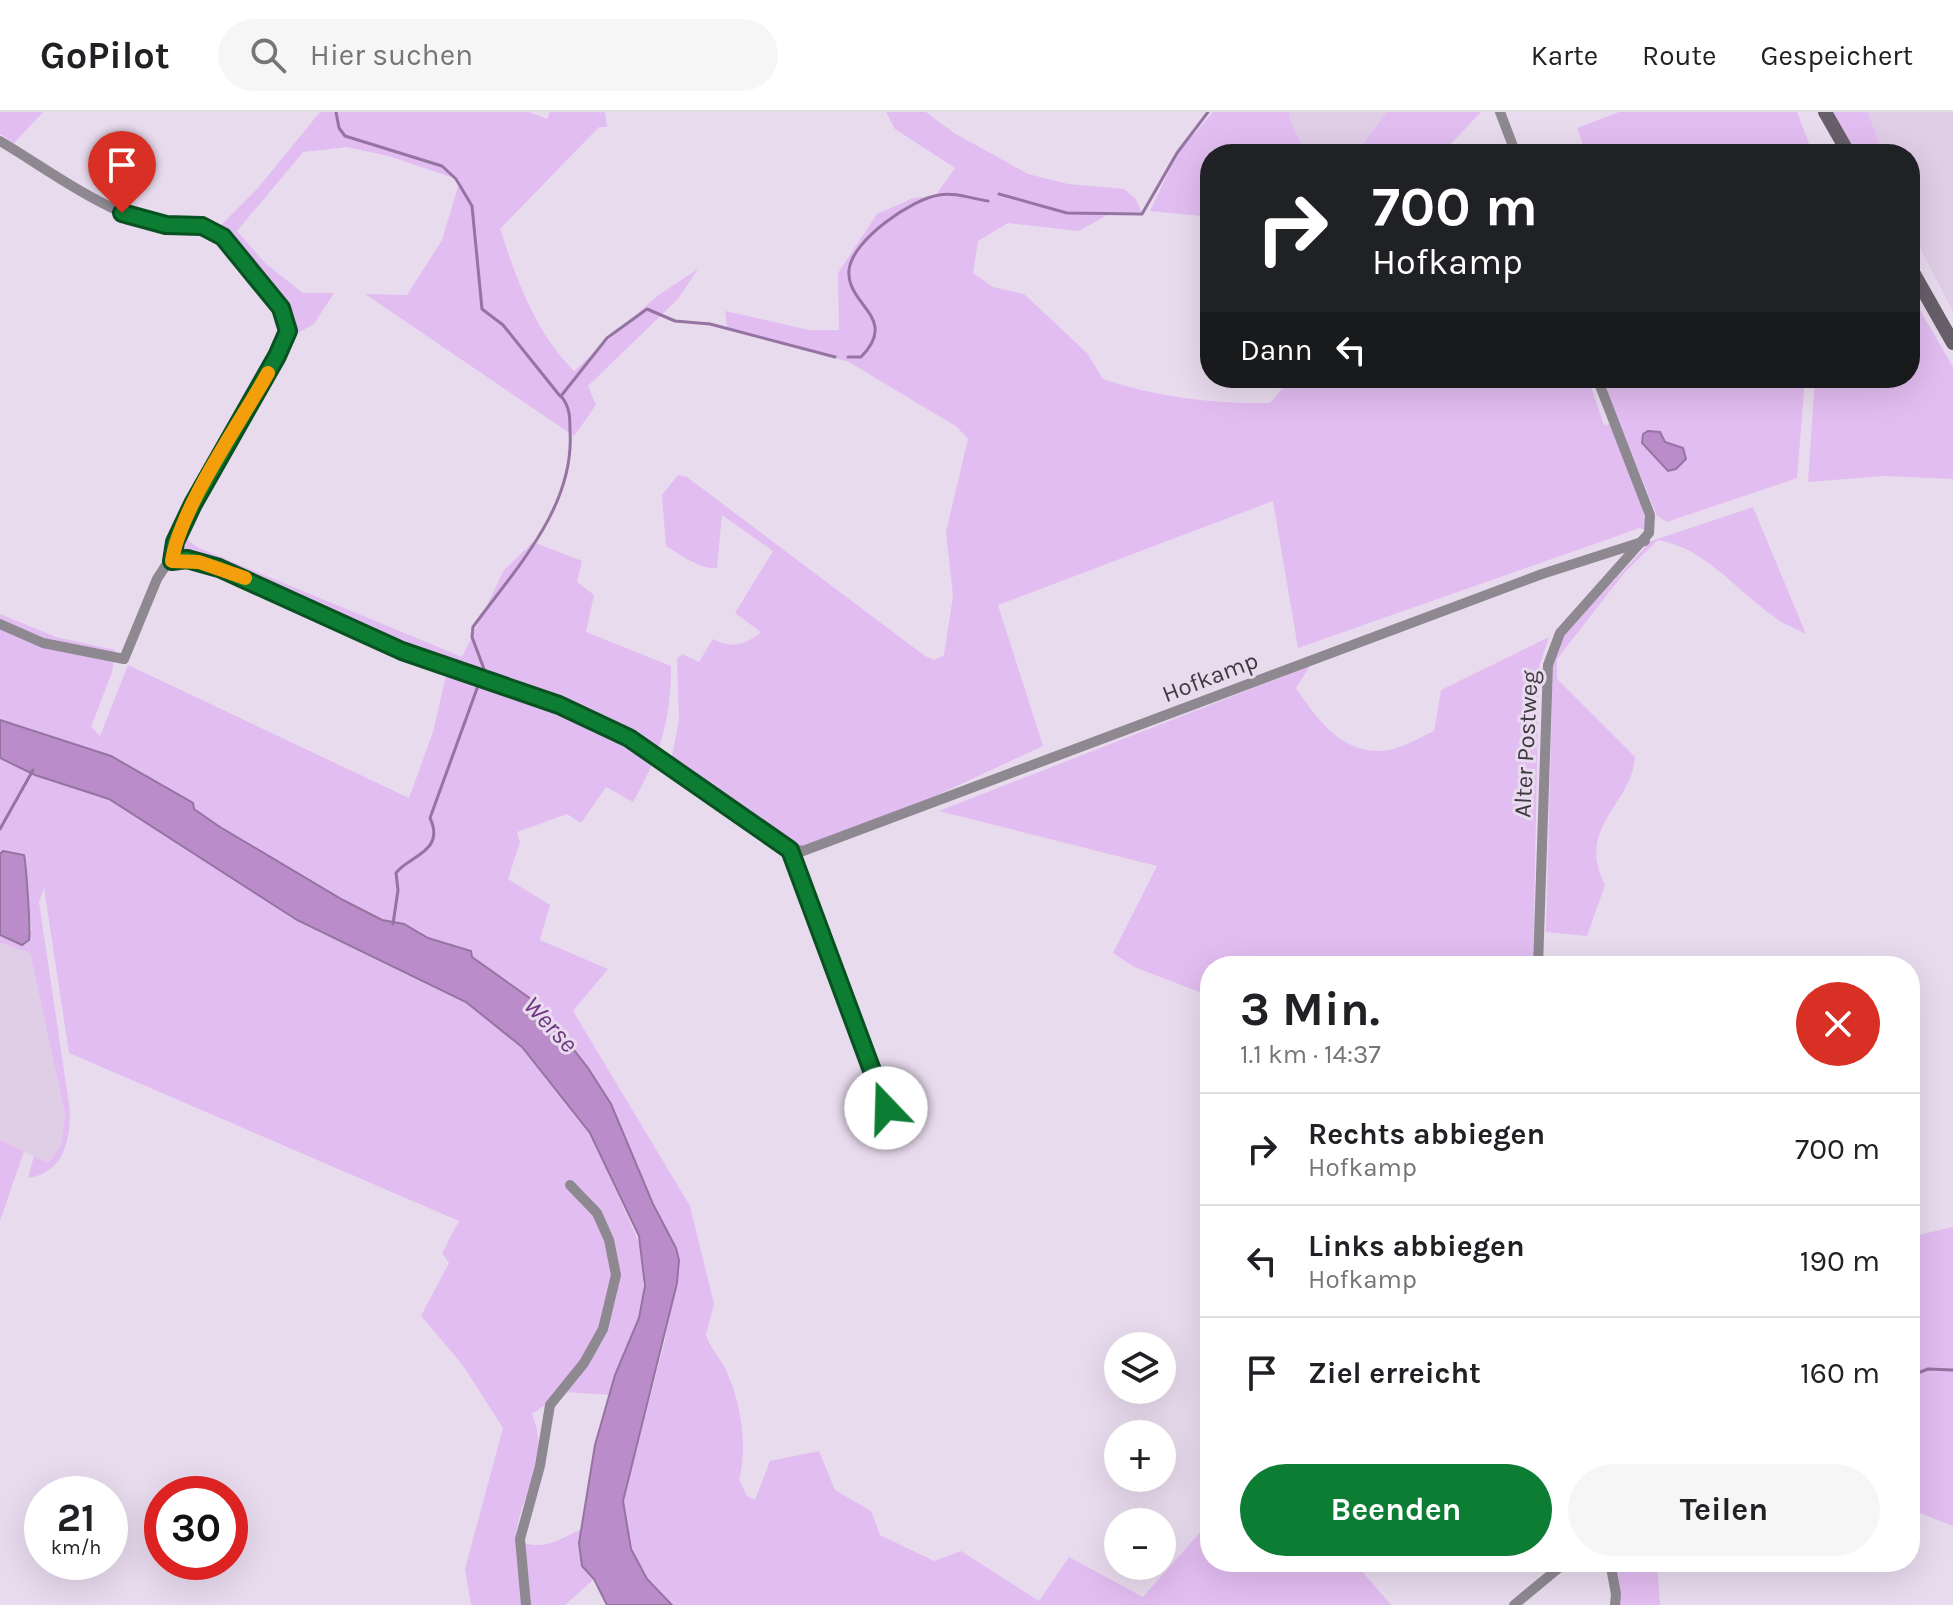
<!DOCTYPE html>
<html lang="de">
<meta charset="utf-8">
<style>
:root{--surface:#fff;--page:#f6f6f6;--text:#202124;--muted:#757577;--line:#e0e0e0;--accent:#0c7d33}
body{margin:0;font-family:Karla,sans-serif;background:var(--page);color:var(--text);height:100vh;display:flex;flex-direction:column;font-size:30px;white-space:nowrap}
*{box-sizing:border-box;margin:0}
p{font-size:26px;color:var(--muted)}
.icon{flex:none;width:44px;height:44px;fill:none;stroke:currentColor;stroke-width:2;stroke-linecap:round;stroke-linejoin:round}
.map{position:relative;flex:1;overflow:hidden}
.details{position:absolute;left:1200px;top:844px;width:720px;height:616px;display:flex;flex-direction:column;background:var(--surface);border-radius:32px;box-shadow:0 8px 32px #0002}
.details>*{flex:none}
.banner{position:absolute;left:1200px;top:32px;width:720px;height:244px;border-radius:32px;box-shadow:0 8px 32px #0002;background:#202124;color:#fff;overflow:hidden}
.buttons{position:absolute;left:1104px;top:1220px;display:grid;gap:16px}
.buttons a{display:grid;place-items:center;width:72px;height:72px;border-radius:50%;background:var(--surface);box-shadow:0 8px 32px #0002;font-size:40px}
.speed{position:absolute;left:24px;top:1364px;display:flex;gap:16px;font-size:40px;font-weight:700;text-align:center}
.speed>*{display:grid;place-content:center;width:104px;height:104px;border-radius:50%;background:var(--surface);box-shadow:0 8px 32px #0002;line-height:1}
.speed small{font-size:20px;font-weight:400}
.speed .limit{border:12px solid #d22;background:#fff;color:#111}
.pin{position:absolute;display:grid;place-items:center;width:68px;height:68px;color:#fff;margin:-82px -34px;border-radius:50% 50% 50% 0;rotate:-45deg;box-shadow:0 0 8px #0007}
.pin .icon{rotate:45deg}
.me{position:absolute;width:88px;margin:-44px;rotate:339deg;stroke-linejoin:round;filter:drop-shadow(0 0 6px #0008)}
.turn{display:flex;align-items:center;gap:28px;height:168px;padding:0 40px;font-size:36px}
.turn .icon{width:104px;height:104px;stroke-width:2.5}
.turn b{display:block;font-size:56px;line-height:68px}
.then{display:flex;align-items:center;height:76px;padding:0 40px;background:#0003;gap:16px;font-size:30px}
.round{display:grid;place-items:center;flex:none;width:84px;height:84px;border-radius:42px;background:var(--page)}
.summary{display:flex;align-items:center;justify-content:space-between;height:136px;padding:0 40px}
h1{font-size:48px;font-weight:700;line-height:60px}
.cta{display:flex;gap:16px;margin-top:auto;padding:16px 40px}
.cta a{flex:1;height:92px;border-radius:48px;background:var(--accent);color:#fff;font-size:32px;font-weight:700;line-height:92px;text-align:center}
.cta a+a{background:var(--page);color:var(--text)}
ul{padding:0;list-style:none}
li{display:flex;align-items:center;gap:24px;height:112px;padding:0 40px;border-top:2px solid var(--line)}
li div{flex:1}
li b{display:block;font-size:30px}
li em{font-style:normal}
header{display:flex;align-items:center;gap:48px;box-sizing:border-box;height:112px;padding:0 40px;background:var(--surface);border-bottom:2px solid var(--line)}
header strong{font-size:38px}
nav{display:flex;gap:44px;margin-inline-start:auto;font-size:28px}
.search{width:560px;height:72px;background:var(--page);display:flex;align-items:center;gap:20px;box-sizing:border-box;padding:0 28px;border-radius:44px;color:var(--muted);font-size:30px}
.map>svg:first-child{display:block}
.built{fill:#e0cee7}
.green{fill:#e2bdf1}
.water{fill:#ba8dca;stroke:#9574a1;stroke-width:2}
.lines{fill:none;stroke-linecap:round;stroke-linejoin:round}
.stream{stroke:#9574a1;stroke-width:3}
.street{stroke:#8e8991;stroke-width:10}
.secondary{stroke:#675f6a;stroke-width:14}
.route-casing{stroke:#085121;stroke-width:20}
.route{stroke:#0c7d33;stroke-width:14}
.slow{stroke:#f59e0b;stroke-width:14}
.labels{text-anchor:middle;stroke-width:6;stroke-linejoin:round;paint-order:stroke}
.street-label{font-size:24px;fill:#3f3941;stroke:#e9dbee}
.water-label{font-size:26px;font-style:italic;fill:#6e3781;stroke:#e9dbee}
</style>
<header>
<strong>GoPilot</strong>
<div class="search"><svg class="icon" aria-label="search" viewBox="0 0 24 24"><circle cx="10" cy="10" r="6"/><path d="M15 15l6 6"/></svg>Hier suchen</div>
<nav><a>Karte</a><a>Route</a><a>Gespeichert</a></nav>
</header>
<div class="map">
<svg width="1953" height="1493" viewBox="0 0 1953 1493">
<rect width="100%" height="100%" fill="#e9dbee"/>
<g class="built">
<path d="M1290,0H1387L1355,42H1306L1289,6Z"/>
<path d="M1868,0H1953V200L1910,116V42H1883Z"/>
<path d="M0,831L30,841L65,1002L61,1033L48,1051L0,1028Z"/>
</g>
<g class="green">
<path d="M0,0H43L14,31L0,22Z"/>
<path d="M320,0H529L547,7L550,0H605L607,15H599L500,117C517,168 535,220 574,259L657,184L698,157L678,187L588,274L596,293L574,324L365,182L407,183L442,128L460,68L388,44L347,35L303,40L237,119L265,151L303,181H334L314,212L294,223L286,195L219,115L258,76Z"/>
<path d="M886,0H926L954,21L1028,62L1068,72L1124,77L1135,86L1142,100L1111,101L1079,119L1008,111L978,129L973,161L993,175L1024,182L1087,241L1103,267C1157,285 1213,292 1270,291L1291,266H1588L1604,313L1611,312L1644,401L1646,419L1640,416L1298,536L1273,389L998,493L1043,634L933,685L805,734L778,728L671,649L679,608L677,547L682,542L699,550L713,527C731,537 746,533 761,520L735,501L773,439L722,403L717,456C700,458 680,442 666,434L662,383L678,363L687,365L925,544L934,548L944,543L953,484L946,420L968,327L957,315L849,250L727,216L725,199L809,218H839L838,161L877,102L913,86L935,84L955,56L895,17Z"/>
<path d="M1213,0H1290L1289,6L1306,42H1210V105L1150,99L1177,42Z"/>
<path d="M1387,0H1481L1441,42H1355Z"/>
<path d="M1619,0H1797L1813,42H1586L1577,16Z"/>
<path d="M1831,0H1868L1883,42H1855Z"/>
<path d="M1910,181L1953,255V367L1885,364L1808,370L1815,266H1910Z"/>
<path d="M1601,266H1805L1797,366L1667,410L1657,404Z"/>
<path d="M1753,395L1806,522C1795,516 1782,512 1773,504C1736,478 1705,436 1658,428L1625,460L1557,547V567L1635,645C1632,693 1575,714 1605,773L1587,824L1546,820L1553,550L1562,525L1651,429Z"/>
<path d="M184,425L197,435L462,545L504,458L533,430L582,449L577,470L594,483L586,520L671,554C671,609 660,642 633,690L606,675L581,711L567,702L517,720L520,730L508,767L550,793L540,828L608,857L573,899L690,1094L714,1192L706,1222C709,1235 719,1244 725,1256C741,1289 748,1334 739,1368L747,1384L755,1388L770,1349L819,1339L835,1378L871,1399L880,1423L934,1449L961,1439L1039,1489L1069,1445L1143,1485L1210,1409V1450H1354L1391,1493H672L647,1467L631,1437L623,1389L665,1228L679,1148L611,992L587,956L538,892L515,878L510,870L450,832L428,826L404,812L382,808L343,788L220,715L194,697L192,691L111,644L0,608V502L56,525L115,538L112,560L91,615L100,624L128,553L409,686L433,620L446,564L455,552L183,441L180,437Z"/>
<path d="M1549,525L1539,555L1533,854H1210V884L1134,855L1113,841L1157,754L939,699L1310,554L1296,576C1319,610 1346,648 1394,637C1407,633 1421,625 1434,619L1441,578Z"/>
<path d="M0,646L35,662L109,687L141,704L297,808L466,890L522,936L590,1021L642,1137L644,1192L615,1263L612,1283L564,1280L532,1302C553,1355 519,1378 516,1427C538,1441 560,1428 581,1417L582,1454L594,1467L565,1493H471L465,1457L503,1316L462,1252L421,1204L449,1151L442,1141L459,1109L69,941L44,776L39,790L70,999C70,1030 63,1061 28,1066L34,1044L48,1051L61,1033L65,1002L30,841L0,831V823L22,833L32,817L24,772L27,752L3,739L0,742Z"/>
<path d="M0,1028L24,1039L0,1109Z"/>
<path d="M1953,1115V1414L1910,1397V1125Z"/>
<path d="M1610,1450H1657L1660,1493H1615Z"/>
</g>
<g class="water">
<path d="M1648,319L1660,320L1665,330L1683,336L1686,347L1676,357L1668,359L1642,331L1643,322Z"/>
<path d="M0,608L111,644L193,691L194,697L220,715L343,788L382,808L404,812L428,826L471,839L472,845L538,892L588,956L611,992L653,1092L676,1136L679,1148L677,1171L623,1389L631,1437L647,1467L672,1493H607L594,1467L582,1454L579,1431L595,1333L615,1263L639,1206L645,1174L639,1124L590,1021L522,935L466,890L297,808L109,687L35,663L0,646Z"/>
<path d="M3,739L24,743C26,751 31,820 29,828L22,833L0,823V742Z"/>
</g>
<g class="lines">
<g class="stream">
<path d="M336,0L339,16L345,24L442,54L456,67L472,94L482,197L503,213L560,284"/>
<path d="M999,82L1067,101L1142,102L1177,41L1208,0"/>
<path d="M848,245H861C900,205 846,194 849,158C852,128 912,87 939,83C955,80 973,87 988,89"/>
<path d="M484,557L472,525L473,515C515,457 575,395 570,319C570,305 570,295 561,284L607,226L647,197L675,209L710,212L835,245"/>
<path d="M0,717L33,658"/>
<path d="M393,812L398,778L396,761C408,744 446,740 430,706L479,571"/>
<path d="M1910,1264L1928,1257L1953,1258"/>
</g>
<g class="street">
<path d="M1500,0L1516,42"/>
<path d="M0,29C40,53 80,82 123,101C155,116 195,105 223,125L281,196L288,219L277,244L193,392L175,430L172,449"/>
<path d="M0,512L43,531L124,547L157,467L166,453L178,447C236,449 320,503 374,527C457,565 549,580 629,626C681,656 728,697 777,732L803,739L1542,462L1645,429"/>
<path d="M790,738L886,996"/>
<path d="M1538,854L1548,553L1560,521L1649,421L1650,403L1597,266"/>
<path d="M1610,1450L1616,1482L1615,1493"/>
<path d="M526,1493L520,1427L540,1354L550,1293L584,1251L603,1217L616,1163L609,1128L597,1101L570,1073"/>
<path d="M1514,1493L1566,1450"/>
</g>
<g class="secondary">
<path d="M1825,0L1849,42"/>
<path d="M1910,155L1953,231"/>
</g>
</g>
<g class="lines">
<g class="route-casing">
<path id="route" d="M122,101L166,113L202,114L223,125L281,196L288,219L277,244L193,392L175,430L172,449L187,447L219,456L402,539L559,593L629,626L790,738L886,996"/>
</g>
<use href="#route" class="route"/>
<path class="slow" d="M245,466L199,450L172,449C180,396 240,311 268,261"/>
</g>
<g class="labels">
<g class="street-label">
<text transform="translate(1210 565) rotate(-21)" y="8">Hofkamp</text>
<text transform="translate(1526 632) rotate(-87)" y="8">Alter Postweg</text>
</g>
<g class="water-label">
<text transform="translate(551 912) rotate(47)" y="9">Werse</text>
</g>
</g>
</svg>
<div class="buttons">
<a><svg class="icon" aria-label="layers" viewBox="0 0 24 24"><path d="M12 4l9 5-9 5-9-5zM3 14l9 5 9-5"/></svg></a>
<a>+</a>
<a>−</a>
</div>
<div class="speed"><div>21<small>km/h</small></div><div class="limit">30</div></div>
<div class="pin" style="left:122px;top:101px;background:#d93025"><svg class="icon" aria-label="arrive" viewBox="0 0 24 24"><path d="M6 21V4h12l-3 4 3 4H6"/></svg></div>
<svg class="me" style="left:886px;top:996px" viewBox="-20 -20 40 40"><circle r="19" fill="#fff"/><path d="M0-13L10 11 0 6-10 11z" fill="#0c7d33"/></svg>
<div class="banner">
<div class="turn"><svg class="icon" aria-label="right" viewBox="0 0 24 24"><path d="M7 20v-9h11M14 6l5 5-5 5"/></svg><div><b>700 m</b>Hofkamp</div></div>
<div class="then">Dann<svg class="icon" aria-label="left" viewBox="0 0 24 24"><path d="M17 20v-9H6M10 6l-5 5 5 5"/></svg></div>
</div>
<section class="details">
<div class="summary"><div><h1>3 Min.</h1><p>1.1 km · 14:37</p></div><a class="round" style="background:#d93025;color:#fff"><svg class="icon" aria-label="close" viewBox="0 0 24 24"><path d="M6 6l12 12M18 6L6 18"/></svg></a></div>
<ul>
<li><svg class="icon" aria-label="right" viewBox="0 0 24 24"><path d="M7 20v-9h11M14 6l5 5-5 5"/></svg><div><b>Rechts abbiegen</b><p>Hofkamp</p></div><em>700 m</em></li>
<li><svg class="icon" aria-label="left" viewBox="0 0 24 24"><path d="M17 20v-9H6M10 6l-5 5 5 5"/></svg><div><b>Links abbiegen</b><p>Hofkamp</p></div><em>190 m</em></li>
<li><svg class="icon" aria-label="arrive" viewBox="0 0 24 24"><path d="M6 21V4h12l-3 4 3 4H6"/></svg><div><b>Ziel erreicht</b></div><em>160 m</em></li>
</ul>
<div class="cta"><a>Beenden</a><a>Teilen</a></div>
</section>
</div>
